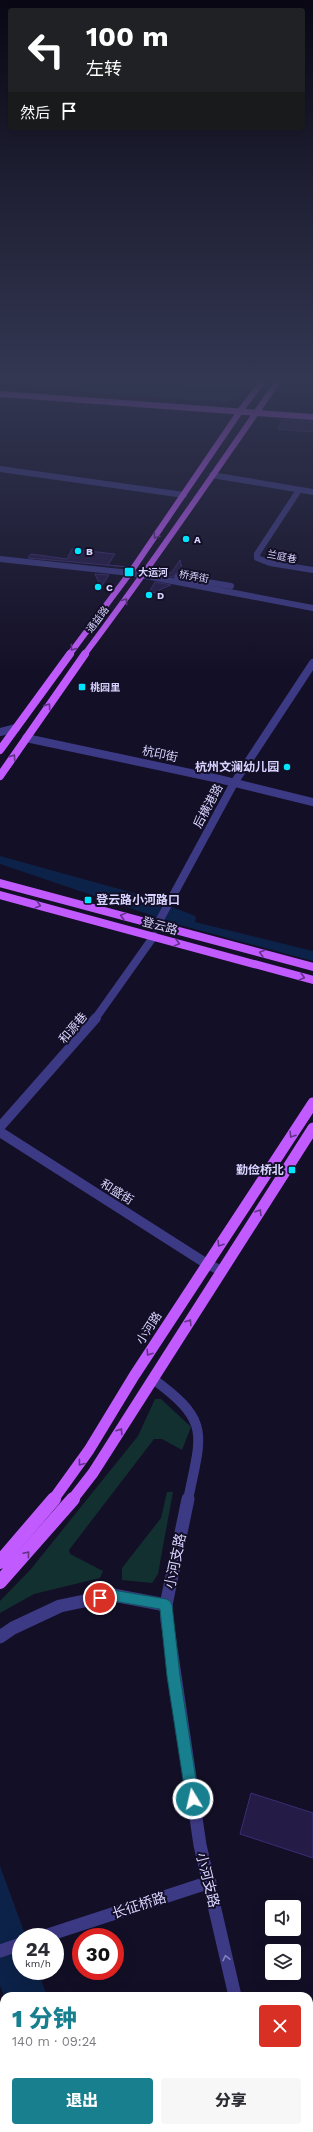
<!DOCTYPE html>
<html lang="zh">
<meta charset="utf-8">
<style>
:root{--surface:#fff;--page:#f7f7f7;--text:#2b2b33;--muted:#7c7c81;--accent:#187f8f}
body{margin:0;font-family:"Work Sans","Noto Sans SC",sans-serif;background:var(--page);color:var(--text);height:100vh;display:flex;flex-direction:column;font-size:15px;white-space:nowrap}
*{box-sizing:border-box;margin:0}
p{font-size:13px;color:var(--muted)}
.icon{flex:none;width:22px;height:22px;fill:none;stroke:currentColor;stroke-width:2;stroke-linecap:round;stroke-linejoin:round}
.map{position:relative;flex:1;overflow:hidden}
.side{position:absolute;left:0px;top:1992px;width:313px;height:140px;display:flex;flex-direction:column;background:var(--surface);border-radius:12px 12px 0 0;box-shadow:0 4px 16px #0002}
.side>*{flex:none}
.banner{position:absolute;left:8px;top:8px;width:297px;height:122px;border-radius:4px;box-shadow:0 4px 16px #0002;background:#202124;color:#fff;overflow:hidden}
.tools{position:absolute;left:265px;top:1900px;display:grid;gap:8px}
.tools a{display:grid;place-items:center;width:36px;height:36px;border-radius:4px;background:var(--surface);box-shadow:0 4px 16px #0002;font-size:20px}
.speed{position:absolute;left:12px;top:1928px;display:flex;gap:8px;font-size:20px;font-weight:700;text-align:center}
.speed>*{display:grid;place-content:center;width:52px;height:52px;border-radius:50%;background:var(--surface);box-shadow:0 4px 16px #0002;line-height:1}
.speed small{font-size:10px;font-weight:400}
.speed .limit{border:6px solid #d22;background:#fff;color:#111}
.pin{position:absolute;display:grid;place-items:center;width:34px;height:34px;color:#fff;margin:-17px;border:2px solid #fff;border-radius:50%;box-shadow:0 1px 4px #0007}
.me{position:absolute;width:44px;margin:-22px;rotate:351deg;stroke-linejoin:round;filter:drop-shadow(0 0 3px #0008)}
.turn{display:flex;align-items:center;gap:14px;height:84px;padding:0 12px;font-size:18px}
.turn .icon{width:52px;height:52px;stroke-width:2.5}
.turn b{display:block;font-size:28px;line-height:34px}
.then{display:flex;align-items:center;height:38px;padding:0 12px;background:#0003;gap:8px;font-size:15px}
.round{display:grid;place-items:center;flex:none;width:42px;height:42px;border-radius:4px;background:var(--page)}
.headline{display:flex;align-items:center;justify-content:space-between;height:68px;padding:0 12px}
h1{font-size:24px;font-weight:800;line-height:30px;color:var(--accent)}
.primary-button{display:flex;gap:8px;margin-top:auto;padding:8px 12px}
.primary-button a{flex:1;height:46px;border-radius:4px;background:var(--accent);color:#fff;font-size:16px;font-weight:800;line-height:46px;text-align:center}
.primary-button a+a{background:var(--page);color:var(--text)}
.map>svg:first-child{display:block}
.green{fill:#12302f}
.water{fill:#0c2248}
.building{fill:#241b47;stroke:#3b2d73}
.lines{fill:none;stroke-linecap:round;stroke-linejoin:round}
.minor-far3{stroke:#3d3a85;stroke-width:6}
.minor-far2{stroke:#3d3a85;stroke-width:8}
.minor-far1{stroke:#3d3a85;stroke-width:10}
.minor{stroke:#3d3a85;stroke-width:13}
.major-far3{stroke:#c25bff;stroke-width:6}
.major-far2{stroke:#c25bff;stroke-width:8}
.major-far1{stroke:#c25bff;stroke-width:11}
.major{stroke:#c25bff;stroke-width:14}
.oneway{stroke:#623188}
.oneway2{stroke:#837fbc}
.route{fill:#187f8f;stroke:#10535d}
.poi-dot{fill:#00e5ff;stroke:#130f26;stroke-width:1.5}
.labels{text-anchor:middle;stroke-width:4;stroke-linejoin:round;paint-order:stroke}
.far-poi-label{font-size:10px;font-weight:bold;fill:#d9d4ff;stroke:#130f26;text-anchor:start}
.far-street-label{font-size:10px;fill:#d9d4ff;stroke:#130f26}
.street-label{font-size:12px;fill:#d9d4ff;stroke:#130f26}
.poi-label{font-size:12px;font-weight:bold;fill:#d9d4ff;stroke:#130f26;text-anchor:end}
.near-street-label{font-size:14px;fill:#d9d4ff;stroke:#130f26}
</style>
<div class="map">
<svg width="313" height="2132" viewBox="0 0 313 2132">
<rect width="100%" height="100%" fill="#130f26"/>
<g class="green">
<path d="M0,377H217L252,380L237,399L224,402L0,386Z"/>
<path d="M155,1399H161L191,1427L182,1450L162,1439H154L69,1550L70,1554L103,1571L100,1578L34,1594L0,1613V1601L31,1569L138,1436Z"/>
<path d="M167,1492H173L158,1574L152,1583L122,1580V1568L161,1518Z"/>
</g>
<g class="water">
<path d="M64,377H158L313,388V394Z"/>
<path d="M0,856L141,895L193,915L196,917L195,922L313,951V961L180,925L0,864Z"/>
<path d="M0,1866L26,1937H21V1971H38L47,1996H4L0,1986Z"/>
<path d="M58,2128H101L103,2132H60Z"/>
</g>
<g class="building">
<path d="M282,419L313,422V432L278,429Z"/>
<path d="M72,549L115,554L108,565L128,567L28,558L31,554L67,559Z"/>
<path d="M180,560L183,573H176L173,577L151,572L152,571L171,573Z"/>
<path d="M95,574L109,575L101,587Z"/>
<path d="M155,582L171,585L161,589L157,593L149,592Z"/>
<path d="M251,1793L313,1813V1858L240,1834Z"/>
</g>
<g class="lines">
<g class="minor-far3">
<path d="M0,469L184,495"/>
<path d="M212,475L313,492"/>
<path d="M299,490L257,554V558L270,563L313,570"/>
<path d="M0,559L130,573L313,608"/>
<path d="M177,577L231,586"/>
</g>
<g class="minor-far2">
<path d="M0,732L16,728"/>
<path d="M26,738L219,779L313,802"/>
<path d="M157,925L234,783L313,663"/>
<path d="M95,1019L154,936"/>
</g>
<g class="minor-far1">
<path d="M0,1127L96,1018"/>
<path d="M0,1132L207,1264L222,1271"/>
<path d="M153,1379C212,1422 201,1434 188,1500"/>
</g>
<g class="minor">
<path d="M188,1499L166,1605L167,1621L200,1845L235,1996"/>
<path d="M0,1637L13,1628L60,1606L113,1595L166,1605"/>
<path d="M42,1937L210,1882"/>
<path d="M0,1951L21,1944"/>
<path d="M0,2093L4,2104"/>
<path d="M13,2128L14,2132"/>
<path d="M270,2128L271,2132"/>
</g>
<g class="major-far3">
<path d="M0,394L313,417"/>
<path d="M69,655L130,573L243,407L266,377"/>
<path d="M84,655C153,564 216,470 281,377"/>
</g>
<g class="major-far2">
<path d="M0,750L70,654"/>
<path d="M0,776L85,654"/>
<path d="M0,883L313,967"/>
<path d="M0,895L313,980"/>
</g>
<g class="major-far1">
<path d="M53,1500L89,1450L134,1376L313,1103"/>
<path d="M72,1500L93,1473L313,1128"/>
</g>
<g class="major">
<path d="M0,1562L54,1499"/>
<path d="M0,1582L73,1499"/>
</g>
</g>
<defs><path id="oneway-chevron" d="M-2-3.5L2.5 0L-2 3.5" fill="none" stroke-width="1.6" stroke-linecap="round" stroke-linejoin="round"/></defs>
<g class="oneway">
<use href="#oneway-chevron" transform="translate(156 536) rotate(124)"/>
<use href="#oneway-chevron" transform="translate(125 601) rotate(-53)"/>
<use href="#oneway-chevron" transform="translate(73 648) rotate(127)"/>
<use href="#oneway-chevron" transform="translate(48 706) rotate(-55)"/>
<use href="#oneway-chevron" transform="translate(13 757) rotate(-56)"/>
<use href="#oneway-chevron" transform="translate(38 905) rotate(15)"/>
<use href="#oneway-chevron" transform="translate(123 916) rotate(-165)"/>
<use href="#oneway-chevron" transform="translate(177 943) rotate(15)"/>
<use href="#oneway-chevron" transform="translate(262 953) rotate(-165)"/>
<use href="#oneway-chevron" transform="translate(302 977) rotate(15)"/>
<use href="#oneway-chevron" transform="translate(292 1135) rotate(123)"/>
<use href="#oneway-chevron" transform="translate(259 1212) rotate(-58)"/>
<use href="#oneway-chevron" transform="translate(220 1244) rotate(123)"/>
<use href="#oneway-chevron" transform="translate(189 1322) rotate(-57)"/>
<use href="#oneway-chevron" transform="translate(149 1353) rotate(123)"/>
<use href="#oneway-chevron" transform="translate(120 1431) rotate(-57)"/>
<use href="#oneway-chevron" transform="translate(81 1463) rotate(127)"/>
<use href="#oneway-chevron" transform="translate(27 1554) rotate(-49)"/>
</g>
<use class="oneway2" href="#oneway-chevron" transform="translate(226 1958) rotate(-102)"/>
<linearGradient id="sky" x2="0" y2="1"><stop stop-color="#0a0815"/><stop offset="0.56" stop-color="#333752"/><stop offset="1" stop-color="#333752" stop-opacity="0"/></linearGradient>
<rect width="313" height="676" fill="url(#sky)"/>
<path class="route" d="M113,1590L166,1599L170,1601L172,1605L180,1676L199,1799L197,1804L193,1805L188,1804L186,1799L167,1676L160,1609L113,1601L100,1604L96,1602L94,1598L96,1594Z"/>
<g class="poi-dot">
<circle cx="186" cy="539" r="4"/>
<circle cx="78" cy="551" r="4"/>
<rect x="124" y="567" width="10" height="10" rx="2"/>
<circle cx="98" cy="587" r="4"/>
<circle cx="149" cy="595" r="4"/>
<rect x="78" y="683" width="8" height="8" rx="2"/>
<circle cx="287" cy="767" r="4"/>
<rect x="84" y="896" width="8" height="8" rx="2"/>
<rect x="288" y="1166" width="8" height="8" rx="2"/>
</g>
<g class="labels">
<g class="far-poi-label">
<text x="194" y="543">A</text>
<text x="86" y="555">B</text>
<text x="138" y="576">大运河</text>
<text x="106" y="591">C</text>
<text x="157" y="599">D</text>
<text x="90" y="691">桃园里</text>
</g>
<g class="far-street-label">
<text transform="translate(282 556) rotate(11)" y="4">兰庭巷</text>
<text transform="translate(194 576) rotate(10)" y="4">桥弄街</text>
<text transform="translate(97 619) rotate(-53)" y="4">通益路</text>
</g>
<g class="street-label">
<text transform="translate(160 754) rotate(12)" y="4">杭印街</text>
<text transform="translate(208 806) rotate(-62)" y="4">后横港路</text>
<text transform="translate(160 926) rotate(15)" y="4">登云路</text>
<text transform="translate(73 1028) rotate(-50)" y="4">和源巷</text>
<text transform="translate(117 1192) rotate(32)" y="4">和盛街</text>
<text transform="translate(149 1328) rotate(-57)" y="4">小河路</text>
</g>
<g class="poi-label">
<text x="279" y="771">杭州文澜幼儿园</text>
<text x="96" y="904" text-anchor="start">登云路小河路口</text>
<text x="284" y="1174">勤俭桥北</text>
</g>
<g class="near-street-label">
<text transform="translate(175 1561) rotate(-78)" y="5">小河支路</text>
<text transform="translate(208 1880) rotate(76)" y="5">小河支路</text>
<text transform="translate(139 1905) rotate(-18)" y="5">长征桥路</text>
</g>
</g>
</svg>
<div class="tools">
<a><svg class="icon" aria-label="sound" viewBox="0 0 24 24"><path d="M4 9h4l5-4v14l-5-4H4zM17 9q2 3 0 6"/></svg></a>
<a><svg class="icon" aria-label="layers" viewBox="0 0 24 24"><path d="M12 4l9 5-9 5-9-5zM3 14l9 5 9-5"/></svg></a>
</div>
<div class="speed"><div>24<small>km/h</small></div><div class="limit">30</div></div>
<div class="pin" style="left:100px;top:1598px;background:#d93025"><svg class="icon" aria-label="arrive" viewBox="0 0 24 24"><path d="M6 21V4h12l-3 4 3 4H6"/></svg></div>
<svg class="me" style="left:193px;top:1799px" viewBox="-20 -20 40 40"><circle r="17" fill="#187f8f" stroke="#fff" stroke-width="3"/><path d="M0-11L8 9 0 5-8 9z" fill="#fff"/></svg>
<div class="banner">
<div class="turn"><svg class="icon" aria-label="left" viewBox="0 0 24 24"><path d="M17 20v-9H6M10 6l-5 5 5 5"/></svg><div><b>100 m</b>左转</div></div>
<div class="then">然后<svg class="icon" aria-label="arrive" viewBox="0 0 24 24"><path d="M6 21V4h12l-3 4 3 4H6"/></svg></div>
</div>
<section class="side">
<div class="headline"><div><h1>1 分钟</h1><p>140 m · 09:24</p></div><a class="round" style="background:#d93025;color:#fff"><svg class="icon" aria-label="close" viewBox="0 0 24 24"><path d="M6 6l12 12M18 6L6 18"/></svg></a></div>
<div class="primary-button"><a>退出</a><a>分享</a></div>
</section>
</div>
